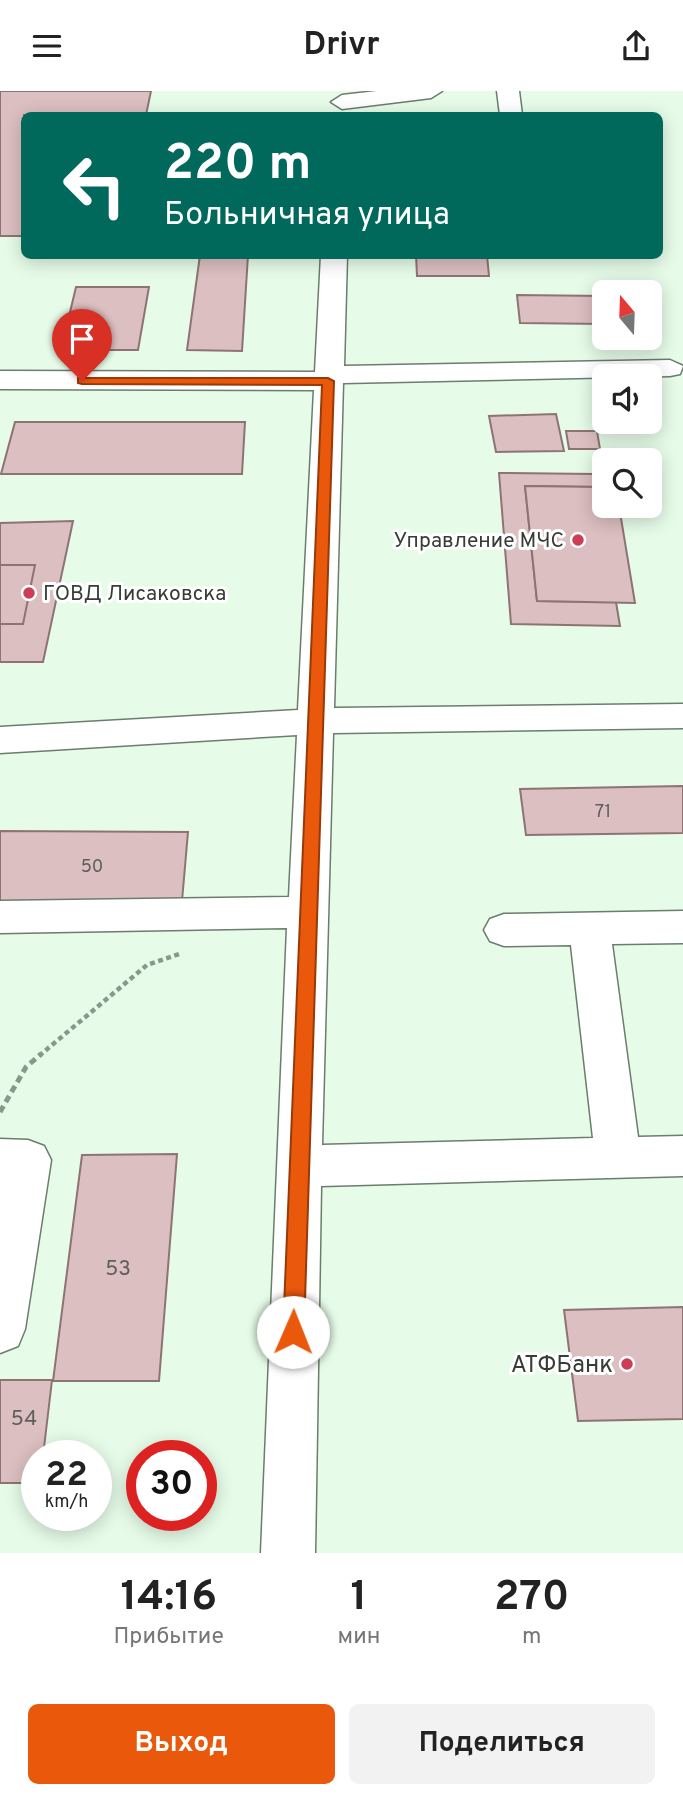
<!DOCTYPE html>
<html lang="ru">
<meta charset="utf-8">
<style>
:root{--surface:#fff;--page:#f2f2f2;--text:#222;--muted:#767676;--accent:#ea580c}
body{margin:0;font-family:Overpass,sans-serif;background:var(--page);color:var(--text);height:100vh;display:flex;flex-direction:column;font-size:26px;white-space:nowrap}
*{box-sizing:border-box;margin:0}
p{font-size:23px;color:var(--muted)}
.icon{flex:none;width:38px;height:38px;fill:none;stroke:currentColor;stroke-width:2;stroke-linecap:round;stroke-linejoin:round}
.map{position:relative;height:1462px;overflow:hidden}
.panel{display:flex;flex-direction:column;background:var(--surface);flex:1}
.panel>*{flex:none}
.guide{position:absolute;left:21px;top:21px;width:642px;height:147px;border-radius:10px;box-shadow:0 4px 18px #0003;background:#00695c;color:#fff;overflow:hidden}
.needle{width:46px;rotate:341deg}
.fabs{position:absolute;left:592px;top:189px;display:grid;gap:14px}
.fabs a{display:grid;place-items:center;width:70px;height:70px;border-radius:10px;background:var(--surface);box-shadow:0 4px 18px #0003;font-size:35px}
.speed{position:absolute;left:21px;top:1349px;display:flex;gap:14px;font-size:35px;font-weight:700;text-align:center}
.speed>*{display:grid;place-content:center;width:91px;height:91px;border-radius:50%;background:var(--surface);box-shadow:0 4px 18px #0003;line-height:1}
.speed small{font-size:18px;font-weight:400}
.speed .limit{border:10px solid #d22;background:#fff;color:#111}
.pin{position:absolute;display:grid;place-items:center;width:60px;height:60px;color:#fff;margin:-72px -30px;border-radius:50% 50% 50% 0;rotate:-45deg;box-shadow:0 0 7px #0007}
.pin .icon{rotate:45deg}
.me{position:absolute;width:77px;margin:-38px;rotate:1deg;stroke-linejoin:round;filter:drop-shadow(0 0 5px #0008)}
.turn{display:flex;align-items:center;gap:24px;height:147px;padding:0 28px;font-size:32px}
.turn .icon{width:91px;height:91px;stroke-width:2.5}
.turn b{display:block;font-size:49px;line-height:60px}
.eta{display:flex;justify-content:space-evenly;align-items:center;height:119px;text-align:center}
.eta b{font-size:42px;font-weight:700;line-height:49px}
.button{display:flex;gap:14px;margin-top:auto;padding:14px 28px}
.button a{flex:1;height:80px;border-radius:10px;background:var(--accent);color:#fff;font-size:28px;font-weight:700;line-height:80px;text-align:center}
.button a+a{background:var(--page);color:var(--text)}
header{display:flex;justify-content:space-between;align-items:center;height:91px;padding:0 28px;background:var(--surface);font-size:32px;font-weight:700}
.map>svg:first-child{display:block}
.building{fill:#dcbfc0;stroke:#8e7375;stroke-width:2}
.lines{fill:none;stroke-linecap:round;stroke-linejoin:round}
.minor-casing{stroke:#6b7d6d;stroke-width:3}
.path-far1{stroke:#8a988b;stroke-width:4.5;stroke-dasharray:5 3.5;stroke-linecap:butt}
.path{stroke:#8a988b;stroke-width:5;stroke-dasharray:7 4.5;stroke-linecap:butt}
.minor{fill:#fff;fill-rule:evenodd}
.route{fill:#ea580c;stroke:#983908;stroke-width:2}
.poi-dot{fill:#cd3d56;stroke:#fff;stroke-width:2.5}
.labels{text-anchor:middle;stroke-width:6;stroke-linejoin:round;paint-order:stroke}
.number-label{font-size:18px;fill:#5f5e58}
.poi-label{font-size:21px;fill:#353d36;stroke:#fff;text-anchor:end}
.near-number-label{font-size:21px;fill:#5f5e58}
.near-poi-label{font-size:24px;fill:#353d36;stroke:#fff;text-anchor:end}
</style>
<header><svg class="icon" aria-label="menu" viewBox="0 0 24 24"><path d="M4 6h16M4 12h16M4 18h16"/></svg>Drivr<svg class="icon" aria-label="share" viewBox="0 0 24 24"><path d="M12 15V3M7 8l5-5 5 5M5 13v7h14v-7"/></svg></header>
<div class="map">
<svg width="683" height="1462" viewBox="0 0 683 1462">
<rect width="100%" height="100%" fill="#e6fbe8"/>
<g class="building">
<path d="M0,0H151L146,24H24V145H0Z"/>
<path d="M200,164H248L242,260L187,259Z"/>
<path d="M416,164H487L489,185H417Z"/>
<path d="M76,196H149L138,259H61Z"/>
<path d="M517,204L604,205V233L520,232Z"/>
<path d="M556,323L564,360L496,361L489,325Z"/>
<path d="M15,331H245L242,383H1Z"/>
<path d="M566,340H597L600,358H569Z"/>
<path d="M499,382L594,383L596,396L525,395L537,510L616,511L620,535L511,533Z"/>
<path d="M525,395L604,396V415H619L635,512L537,510Z"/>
<path d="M73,430L43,571H0V432Z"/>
<path d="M0,474H35L23,533H0Z"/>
<path d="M683,695V742L526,744L520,698Z"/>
<path d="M0,740L188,741L182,810H0Z"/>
<path d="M177,1063L159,1290H53L82,1064Z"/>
<path d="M683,1216V1328L578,1330L564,1219Z"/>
<path d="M0,1289H52L43,1365H37V1392H0Z"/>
</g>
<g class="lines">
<g class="minor-casing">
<g id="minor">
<path d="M377,0H442L431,7L342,18L331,11L342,4Z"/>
<path d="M497,0H519L522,24H500Z"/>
<path d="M321,164H347L344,275L670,269L683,275L680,283L670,285L343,292L334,617L683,613V637L333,642L322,1054L593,1047L571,854L504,855L490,850L484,839L490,828L504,823L683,820V852L612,853L638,1046L683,1045V1085L321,1095L315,1462H261L287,837L0,842V810L289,806L297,644L0,662V636L298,619L314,299L0,298V280L315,281Z"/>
<path d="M0,1048L28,1049L44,1055L51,1069L25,1238L18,1255L0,1262Z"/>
</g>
</g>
<path class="path-far1" d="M39,965L147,874L182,862"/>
<path class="path" d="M0,1021L26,976L41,963"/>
<use href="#minor" class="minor"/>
</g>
<path class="route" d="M78,287H328L334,290L304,1241L301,1248L293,1251L286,1248L283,1241L322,294L82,293L78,292Z"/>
<g class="poi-dot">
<circle cx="578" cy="449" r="7"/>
<circle cx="29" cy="502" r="7"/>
<circle cx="627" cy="1273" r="7"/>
</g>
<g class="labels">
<g class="number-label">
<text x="603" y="726">71</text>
<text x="92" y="781">50</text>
</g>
<g class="poi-label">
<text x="564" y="456">Управление МЧС</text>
<text x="43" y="509" text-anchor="start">ГОВД Лисаковска</text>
</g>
<g class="near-number-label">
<text x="118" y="1184">53</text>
<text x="24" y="1334">54</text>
</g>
<g class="near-poi-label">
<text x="613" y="1281">АТФБанк</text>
</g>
</g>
</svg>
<div class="fabs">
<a><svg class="needle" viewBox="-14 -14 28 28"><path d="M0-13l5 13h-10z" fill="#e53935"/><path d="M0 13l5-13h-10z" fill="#767676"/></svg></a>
<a><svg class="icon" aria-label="sound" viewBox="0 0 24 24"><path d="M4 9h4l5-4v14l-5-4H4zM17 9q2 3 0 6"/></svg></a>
<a><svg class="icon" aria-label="search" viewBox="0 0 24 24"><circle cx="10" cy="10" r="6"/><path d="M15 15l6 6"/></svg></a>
</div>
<div class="speed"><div>22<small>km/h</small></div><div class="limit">30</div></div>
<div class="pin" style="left:82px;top:290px;background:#d93025"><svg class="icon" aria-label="arrive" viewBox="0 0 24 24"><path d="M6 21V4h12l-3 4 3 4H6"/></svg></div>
<svg class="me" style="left:293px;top:1241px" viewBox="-20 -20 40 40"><circle r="19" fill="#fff"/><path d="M0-13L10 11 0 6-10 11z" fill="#ea580c"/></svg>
<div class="guide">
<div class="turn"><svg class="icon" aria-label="left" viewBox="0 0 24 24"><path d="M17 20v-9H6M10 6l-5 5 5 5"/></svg><div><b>220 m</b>Больничная улица</div></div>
</div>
</div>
<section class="panel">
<div class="eta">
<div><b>14:16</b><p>Прибытие</p></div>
<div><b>1</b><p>мин</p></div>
<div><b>270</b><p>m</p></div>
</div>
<div class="button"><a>Выход</a><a>Поделиться</a></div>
</section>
